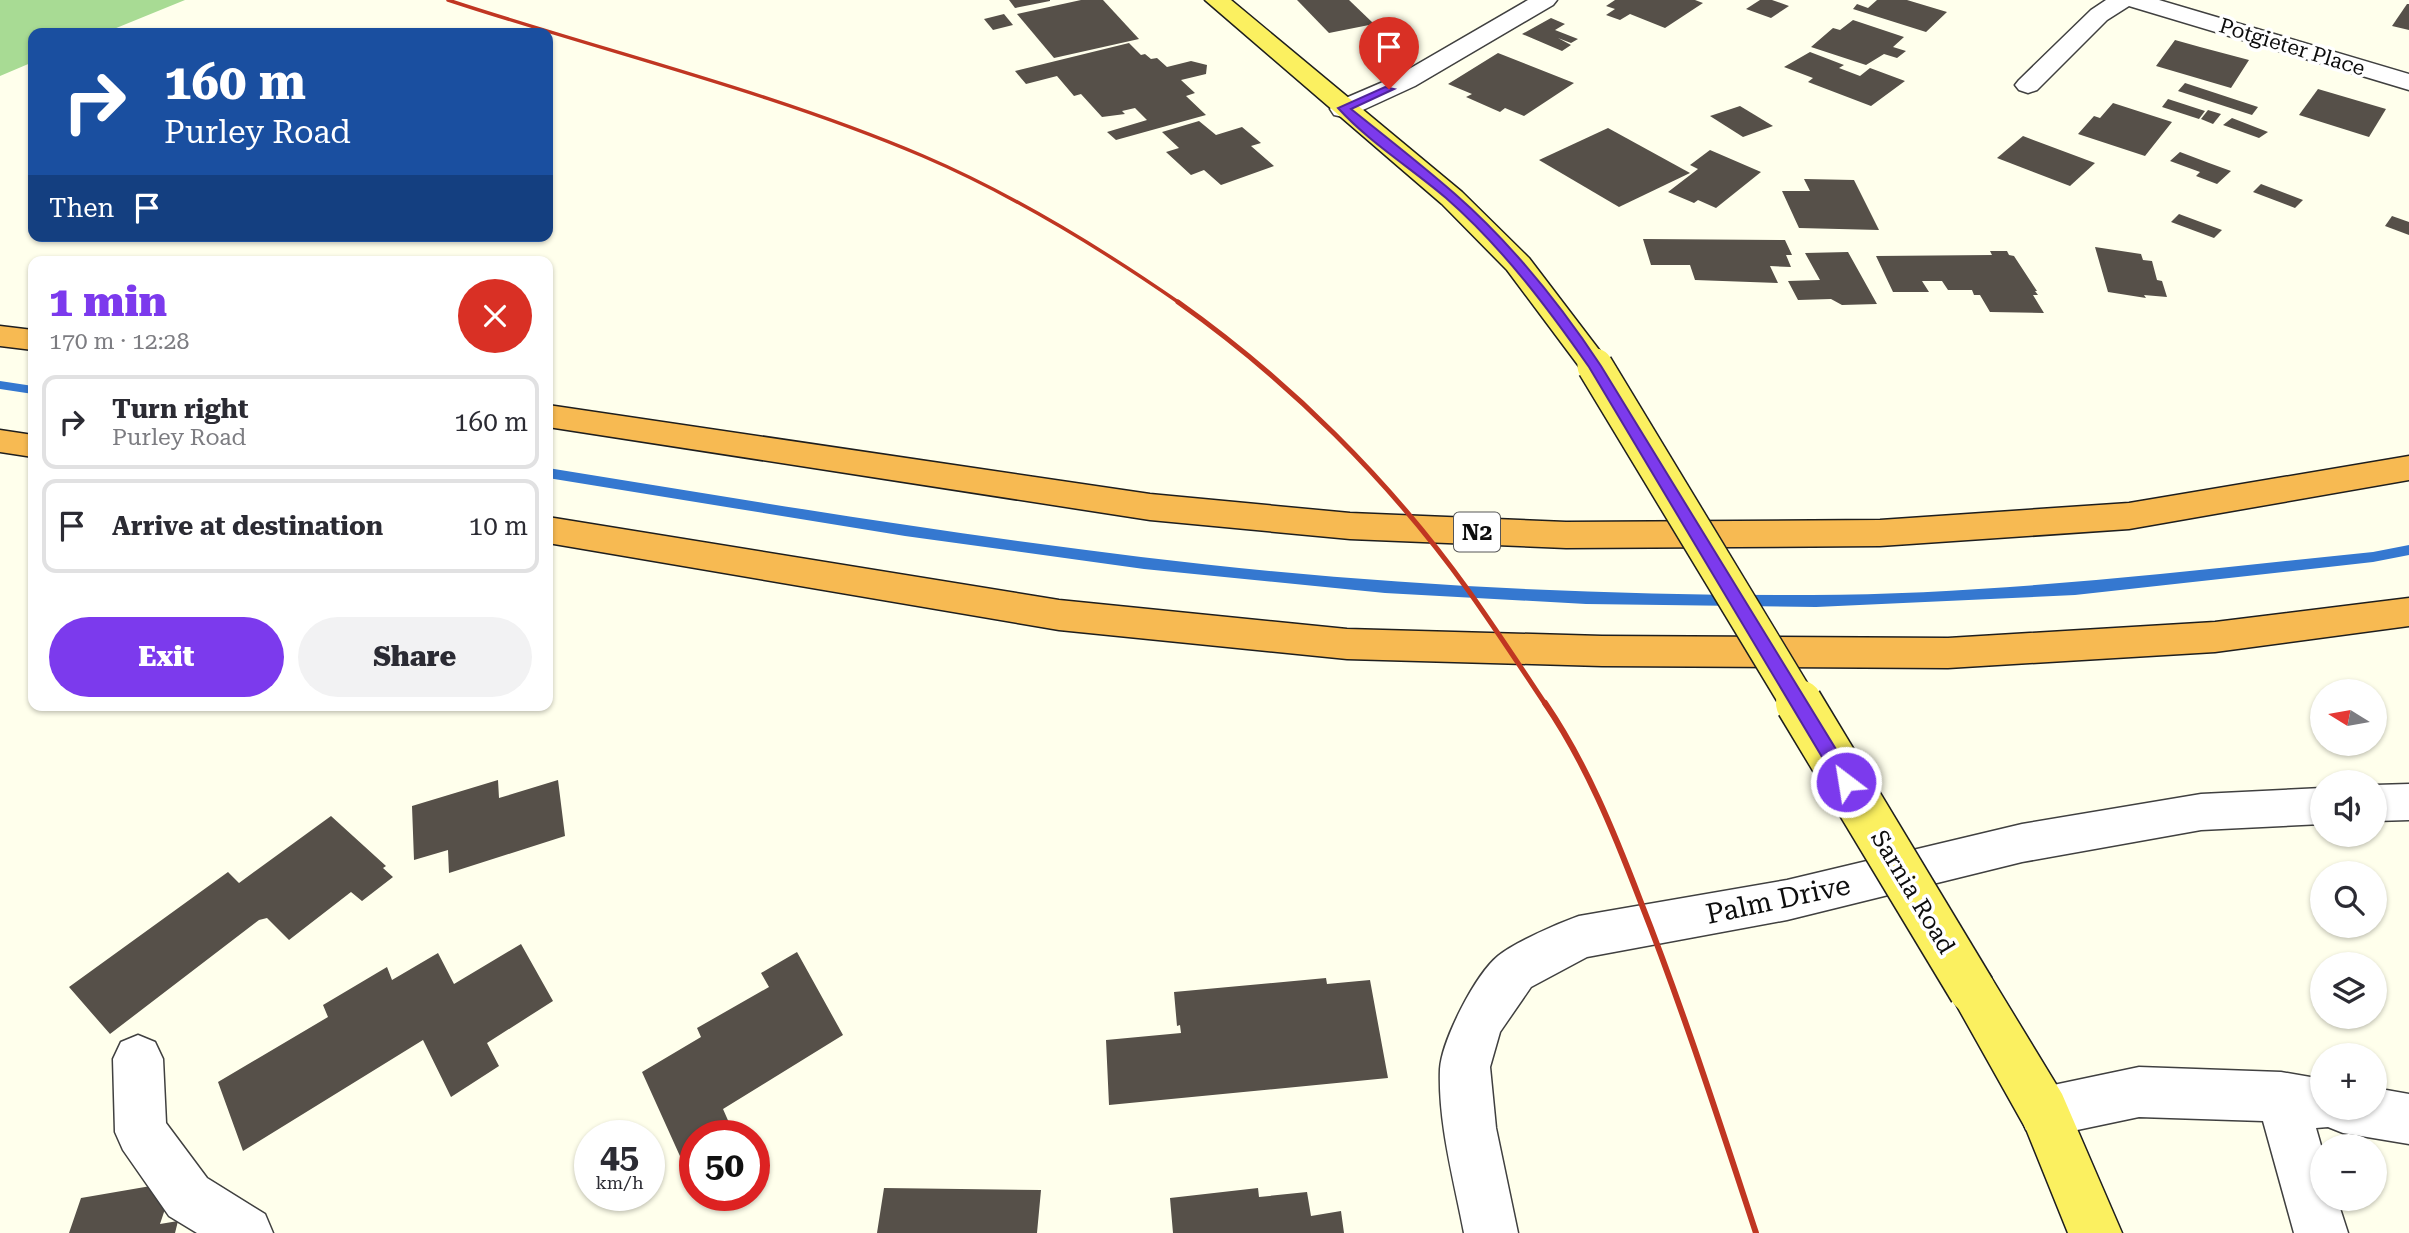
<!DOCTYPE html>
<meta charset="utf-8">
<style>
:root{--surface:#fff;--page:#f2f2f3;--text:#2b2b33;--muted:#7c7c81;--line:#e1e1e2;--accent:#7c3aed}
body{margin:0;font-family:"Roboto Serif",serif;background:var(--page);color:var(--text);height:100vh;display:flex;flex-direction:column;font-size:26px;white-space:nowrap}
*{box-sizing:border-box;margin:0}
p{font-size:23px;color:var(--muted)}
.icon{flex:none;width:38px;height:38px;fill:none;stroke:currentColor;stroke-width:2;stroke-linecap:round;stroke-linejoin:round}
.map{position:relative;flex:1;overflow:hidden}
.details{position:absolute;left:28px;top:256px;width:525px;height:455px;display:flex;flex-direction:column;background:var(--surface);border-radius:14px;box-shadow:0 2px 5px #0004}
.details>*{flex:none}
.hud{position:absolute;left:28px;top:28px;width:525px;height:214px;border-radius:14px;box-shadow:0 2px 5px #0004;background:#1a4fa0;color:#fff;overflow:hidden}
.needle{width:46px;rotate:281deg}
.controls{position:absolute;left:2310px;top:679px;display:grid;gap:14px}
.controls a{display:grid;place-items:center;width:77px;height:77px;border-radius:50%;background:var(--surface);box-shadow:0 2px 5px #0004;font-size:35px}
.speed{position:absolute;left:574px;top:1120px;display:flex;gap:14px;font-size:35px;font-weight:700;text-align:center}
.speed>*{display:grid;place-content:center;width:91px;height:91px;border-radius:50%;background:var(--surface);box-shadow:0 2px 5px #0004;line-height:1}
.speed small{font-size:18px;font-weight:400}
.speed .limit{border:10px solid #d22;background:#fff;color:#111}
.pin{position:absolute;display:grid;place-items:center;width:60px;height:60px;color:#fff;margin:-72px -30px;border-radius:50% 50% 50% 0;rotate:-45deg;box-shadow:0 0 7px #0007}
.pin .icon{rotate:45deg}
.me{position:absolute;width:77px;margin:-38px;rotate:329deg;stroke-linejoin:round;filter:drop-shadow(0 0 5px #0008)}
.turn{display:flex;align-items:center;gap:24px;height:147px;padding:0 21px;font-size:32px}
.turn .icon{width:91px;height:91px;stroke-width:2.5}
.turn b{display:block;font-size:49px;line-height:60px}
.then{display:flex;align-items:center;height:66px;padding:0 21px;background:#0003;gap:14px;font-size:26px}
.round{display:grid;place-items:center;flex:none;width:74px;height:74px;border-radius:37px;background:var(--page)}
.summary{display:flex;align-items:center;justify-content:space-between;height:119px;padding:0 21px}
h1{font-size:42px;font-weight:800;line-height:52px;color:var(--accent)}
.cta{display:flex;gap:14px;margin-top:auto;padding:14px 21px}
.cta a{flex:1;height:80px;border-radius:42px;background:var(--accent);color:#fff;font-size:28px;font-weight:800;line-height:80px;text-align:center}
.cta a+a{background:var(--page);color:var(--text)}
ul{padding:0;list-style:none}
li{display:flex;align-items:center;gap:21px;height:94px;margin:0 14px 10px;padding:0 7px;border:4px solid var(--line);border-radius:14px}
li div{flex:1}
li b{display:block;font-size:26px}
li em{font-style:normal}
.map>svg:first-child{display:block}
.forest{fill:#a8db94}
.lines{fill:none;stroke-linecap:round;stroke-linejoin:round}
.stream{fill:#3578d0;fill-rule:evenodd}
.building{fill:#565049}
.minor-casing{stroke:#404040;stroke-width:3}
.major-casing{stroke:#1e1e1e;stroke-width:3}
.highway-casing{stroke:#1e1e1e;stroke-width:3}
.minor{fill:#fff;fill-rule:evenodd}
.major{fill:#fbf060;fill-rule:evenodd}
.highway{fill:#f7ba52;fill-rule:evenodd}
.rail-far2{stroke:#c03622;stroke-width:3.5}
.rail-far1{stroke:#c03622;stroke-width:5}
.rail{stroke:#c03622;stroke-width:6}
.major-bridge-far1-casing{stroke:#1e1e1e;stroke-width:38;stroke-linecap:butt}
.major-bridge-casing{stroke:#1e1e1e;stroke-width:49;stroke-linecap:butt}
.major-bridge-far1{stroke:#fbf060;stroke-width:35}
.major-bridge{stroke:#fbf060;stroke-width:46}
.route{fill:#7c3aed;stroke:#51269a;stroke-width:2}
.labels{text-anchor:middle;stroke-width:7;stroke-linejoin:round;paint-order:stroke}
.far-street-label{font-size:21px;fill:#0d0d0d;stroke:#fff}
.shield{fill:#fff;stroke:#565656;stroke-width:2}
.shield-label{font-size:23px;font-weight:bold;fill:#0d0d0d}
.street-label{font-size:24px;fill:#0d0d0d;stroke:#fff}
.near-street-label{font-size:28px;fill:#0d0d0d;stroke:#fff}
</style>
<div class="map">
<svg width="2409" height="1233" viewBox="0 0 2409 1233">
<rect width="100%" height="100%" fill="#ffffec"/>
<path class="forest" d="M0,0H185L104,33H33V62L0,76Z"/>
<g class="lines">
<g class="stream">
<path d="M0,381L33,386V394L0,389Z"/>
<path d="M548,468C745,500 942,533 1141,557C1363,584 1588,596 1812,595C2000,594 2187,571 2373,552L2409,545V555L2373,562L2075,595L1816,607L1586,604L1385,593L1144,569L905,536L548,478Z"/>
</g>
</g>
<g class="building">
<path d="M1009,0H1050V1L1015,8Z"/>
<path d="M1081,0H1103L1139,39L1054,58L1017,14Z"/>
<path d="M1297,0H1349L1374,24L1329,33Z"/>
<path d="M1615,0H1695L1703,3L1665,28L1630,14L1620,20L1606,15L1615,9L1606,6Z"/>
<path d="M1760,0H1772L1789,6L1771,18L1746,9Z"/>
<path d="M1877,0H1907L1947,12L1926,32L1853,9L1857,4L1868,8Z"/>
<path d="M2407,4H2409V30L2392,26Z"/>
<path d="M1004,14L1013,25L993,30L984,19Z"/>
<path d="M1551,18L1565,24L1555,30L1578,39L1571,43L1558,38L1571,45L1562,51L1522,34Z"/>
<path d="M1853,20L1904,37L1893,47L1906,51L1897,58L1884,54L1866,65L1811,47L1833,28L1840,30Z"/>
<path d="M2175,40L2200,47L2249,60L2231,88L2156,66Z"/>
<path d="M1129,43L1141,55L1145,54L1151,59L1157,58L1167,67L1191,61L1207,65L1206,74L1181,80L1195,93L1186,96L1206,115L1116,140L1107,132L1147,120L1135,108L1122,111L1125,114L1102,117L1081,94L1074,96L1057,76L1026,84L1015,71Z"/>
<path d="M1810,52L1844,65L1839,68L1860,76L1870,68L1905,81L1871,106L1808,82L1813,78L1784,67Z"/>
<path d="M1498,53L1574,83L1524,116L1505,108L1500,112L1466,97L1472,94L1448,84Z"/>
<path d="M2185,83L2258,107L2252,115L2178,91Z"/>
<path d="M2318,89L2386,109L2369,137L2299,115Z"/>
<path d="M2168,99L2205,111L2199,119L2162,107Z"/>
<path d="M2113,103L2172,122L2145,156L2078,134L2094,116L2100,118Z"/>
<path d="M1740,106L1773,126L1743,137L1710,116Z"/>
<path d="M2208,110L2221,114L2213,124L2201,119Z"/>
<path d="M2232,118L2268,132L2259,138L2223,125Z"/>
<path d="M1199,121L1216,135L1242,127L1261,143L1251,146L1274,166L1221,185L1204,170L1191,175L1166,152L1179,148L1162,132Z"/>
<path d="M1608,128L1690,173L1619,207L1539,160Z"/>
<path d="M2023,136L2095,163L2070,186L1997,158Z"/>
<path d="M1710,150L1761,172L1716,208L1698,200L1694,203L1668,192L1698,169L1690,165Z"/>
<path d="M2180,152L2209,163L2231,171L2217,184L2196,176L2200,172L2170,161Z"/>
<path d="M1804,179L1854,180L1879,230L1799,228L1782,191H1810Z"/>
<path d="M2261,184L2303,200L2295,208L2253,192Z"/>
<path d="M2179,214L2222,230L2214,238L2171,222Z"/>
<path d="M2392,216L2409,222V235L2385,226Z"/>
<path d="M1643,239L1785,240L1792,255H1786L1791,267L1770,266L1778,283L1695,280L1690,265H1651Z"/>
<path d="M2095,247L2141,254L2143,260L2152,261L2157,280L2162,281L2167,297L2144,295L2146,298L2108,292Z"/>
<path d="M1990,251H2007L2009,255L2014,256L2037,291H2035L2038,295H2033L2044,313L1990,312L1980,295H1974L1972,290H1948L1942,281H1922L1929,292H1893L1876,256L1992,255Z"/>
<path d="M1848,252L1877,304L1842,305L1831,299L1798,300L1788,281L1820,280L1805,253Z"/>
<path d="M498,780L499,798L558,780L565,836L449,873L448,850L414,860L412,806Z"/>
<path d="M331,816L386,866L383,868L393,877L362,901L351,892L289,940L267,918L259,920L110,1034L69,987L228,872L239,883Z"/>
<path d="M521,944L553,1001L487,1043L499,1066L451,1097L423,1040L243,1151L218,1082L328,1017L323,1005L387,967L392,980L438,953L454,984Z"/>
<path d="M797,952L843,1035L723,1109L734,1134L695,1136V1158L684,1165L642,1072L701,1037L697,1028L769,987L761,973Z"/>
<path d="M1326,978L1327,984L1370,980L1388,1078L1109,1105L1106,1040L1181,1033L1180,1025L1177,1026L1174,992Z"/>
<path d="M174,1182L160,1224L178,1221L175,1233H69L81,1198Z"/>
<path d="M884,1188L1041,1190L1037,1233H877Z"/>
<path d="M1258,1188L1259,1197L1307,1192L1311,1216L1341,1211L1344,1233H1173L1170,1198Z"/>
</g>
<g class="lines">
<g class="minor-casing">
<g id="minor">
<path d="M1528,0H1557L1553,5L1415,86L1352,115L1343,117L1334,115L1330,109L1334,103L1397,76Z"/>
<path d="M2106,0H2159L2409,74V90L2129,6L2107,20L2037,90L2028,93L2019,90L2015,85L2019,80L2091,10Z"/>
<path d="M2409,784V820L2375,821V785Z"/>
<path d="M2322,788V824L2201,830L2022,862L1787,920L1587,957L1531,987L1500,1032L1490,1067L1496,1128L1518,1233H1464C1454,1180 1438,1124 1440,1069C1442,1040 1475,975 1498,956C1515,942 1557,924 1579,916L1787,880L2022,824L2201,794Z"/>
<path d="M138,1035L155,1042L163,1059L166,1123L207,1178L265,1214L273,1233H197L169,1216L123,1150L115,1132L113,1059L121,1042Z"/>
<path d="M2139,1067L2281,1072L2322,1079V1108H2375V1088L2409,1094V1144L2343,1133L2328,1127L2316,1128L2322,1149V1199H2337L2348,1233H2294L2263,1121L2139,1117L2044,1137L2026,1130L2019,1112L2026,1094L2044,1087Z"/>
</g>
</g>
<g class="major-casing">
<g id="major">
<path d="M1205,0H1231L1462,192L1529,258L1606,359L1611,366L1606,373L1595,376L1584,373L1507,270L1442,204Z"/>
<path d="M1972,968L1989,974L2062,1094L2122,1233H2068L2026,1129L1948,990L1955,974Z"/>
</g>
</g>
<g class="highway-casing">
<g id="highway">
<path d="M0,326L33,330V350L0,346Z"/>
<path d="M548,405L1150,494L1350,513L1566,522L1880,520L2129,503L2409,456V480L2129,529L1880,546L1566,548L1350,539L1150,520L548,427Z"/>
<path d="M0,430L33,435V457L0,452Z"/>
<path d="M548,517L1059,600L1347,629L1602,636L1948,638L2215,622L2409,598V626L2215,652L1948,668L1602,666L1347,659L1059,630L548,543Z"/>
</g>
</g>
<use href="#minor" class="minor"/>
<use href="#major" class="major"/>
<use href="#highway" class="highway"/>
<path class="rail-far2" d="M448,0C606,52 770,91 923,156C1014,195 1099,247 1181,304"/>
<path class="rail-far1" d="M1178,302C1288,380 1389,480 1468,590C1495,628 1520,666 1546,705"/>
<path class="rail" d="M1545,703C1586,763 1614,832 1640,900C1683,1009 1719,1121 1756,1233"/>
<g class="major-bridge-far1-casing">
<path id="major-bridge-far1" d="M1595,366L1800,705"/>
</g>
<g class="major-bridge-casing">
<path id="major-bridge" d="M1799,703L1972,990"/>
</g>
<use href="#major-bridge-far1" class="major-bridge-far1"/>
<use href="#major-bridge" class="major-bridge"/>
</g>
<path class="route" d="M1385,87L1394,89L1351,109C1386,137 1422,165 1455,194C1512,244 1560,304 1601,366L1853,777L1855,782L1853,787L1846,789L1840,787L1589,367C1547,307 1502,247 1446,198C1411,168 1369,142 1338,108Z"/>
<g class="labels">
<g class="far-street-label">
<text transform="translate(2292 47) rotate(17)" y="7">Potgieter Place</text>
</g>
<rect class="shield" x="1454" y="512.5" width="46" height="39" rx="5"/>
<g class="shield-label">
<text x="1477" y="540">N2</text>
</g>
<g class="street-label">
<text transform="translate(1913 892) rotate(59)" y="8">Sarnia Road</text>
</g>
<g class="near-street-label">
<text transform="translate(1778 899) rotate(-12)" y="10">Palm Drive</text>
</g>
</g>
</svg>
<div class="controls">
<a><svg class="needle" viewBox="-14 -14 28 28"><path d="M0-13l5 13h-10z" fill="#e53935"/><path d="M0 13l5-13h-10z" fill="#7c7c81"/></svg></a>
<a><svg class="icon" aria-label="sound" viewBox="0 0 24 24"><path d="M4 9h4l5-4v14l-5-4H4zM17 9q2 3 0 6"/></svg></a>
<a><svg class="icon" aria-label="search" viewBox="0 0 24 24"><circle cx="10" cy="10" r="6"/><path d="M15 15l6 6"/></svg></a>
<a><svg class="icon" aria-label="layers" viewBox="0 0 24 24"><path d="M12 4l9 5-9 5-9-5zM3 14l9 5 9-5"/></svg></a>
<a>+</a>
<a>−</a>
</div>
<div class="speed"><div>45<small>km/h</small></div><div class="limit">50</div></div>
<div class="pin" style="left:1389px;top:89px;background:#d93025"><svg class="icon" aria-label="arrive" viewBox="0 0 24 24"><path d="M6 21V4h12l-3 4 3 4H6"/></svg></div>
<svg class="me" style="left:1846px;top:782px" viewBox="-20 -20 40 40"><circle r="17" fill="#7c3aed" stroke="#fff" stroke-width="3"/><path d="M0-11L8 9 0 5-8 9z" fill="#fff"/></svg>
<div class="hud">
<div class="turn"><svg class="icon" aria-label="right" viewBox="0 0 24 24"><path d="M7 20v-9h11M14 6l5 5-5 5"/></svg><div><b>160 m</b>Purley Road</div></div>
<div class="then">Then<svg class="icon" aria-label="arrive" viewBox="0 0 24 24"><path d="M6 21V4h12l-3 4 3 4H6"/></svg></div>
</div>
<section class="details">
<div class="summary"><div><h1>1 min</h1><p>170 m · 12:28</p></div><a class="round" style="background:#d93025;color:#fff"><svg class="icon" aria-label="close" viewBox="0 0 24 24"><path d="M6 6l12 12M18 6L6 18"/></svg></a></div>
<ul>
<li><svg class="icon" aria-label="right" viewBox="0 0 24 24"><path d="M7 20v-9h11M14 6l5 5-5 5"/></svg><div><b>Turn right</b><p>Purley Road</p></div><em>160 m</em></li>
<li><svg class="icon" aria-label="arrive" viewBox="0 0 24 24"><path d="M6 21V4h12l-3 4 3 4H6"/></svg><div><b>Arrive at destination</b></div><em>10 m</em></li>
</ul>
<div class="cta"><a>Exit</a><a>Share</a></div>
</section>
</div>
